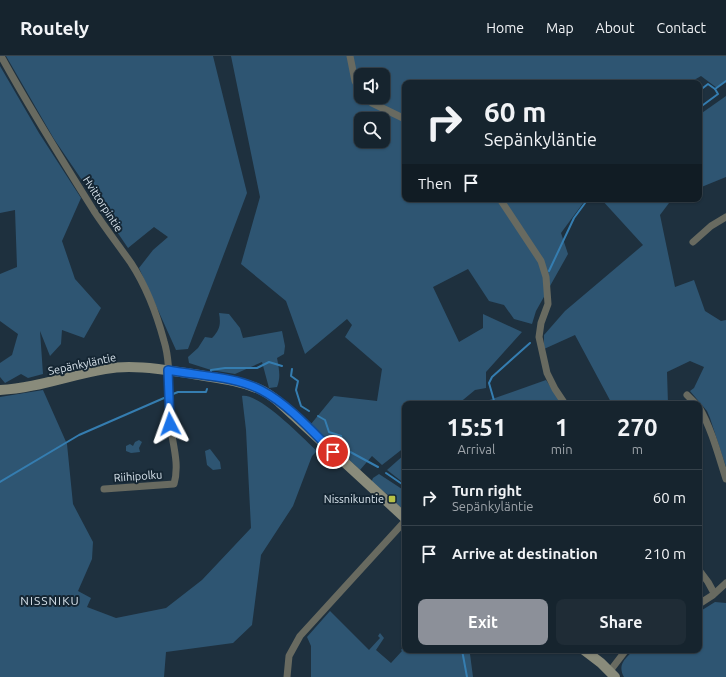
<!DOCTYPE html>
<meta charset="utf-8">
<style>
:root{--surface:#16242e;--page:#1f2c36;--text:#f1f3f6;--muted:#9ea4aa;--line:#35414a;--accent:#8c9099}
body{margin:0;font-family:Ubuntu,sans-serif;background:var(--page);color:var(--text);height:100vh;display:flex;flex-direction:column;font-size:15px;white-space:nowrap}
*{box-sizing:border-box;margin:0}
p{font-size:13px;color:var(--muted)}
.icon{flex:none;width:22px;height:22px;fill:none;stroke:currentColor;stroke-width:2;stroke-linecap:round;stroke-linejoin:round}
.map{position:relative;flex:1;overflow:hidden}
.side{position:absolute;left:402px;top:345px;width:300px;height:252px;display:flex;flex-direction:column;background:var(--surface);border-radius:8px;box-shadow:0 1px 3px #0004,0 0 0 1px var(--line)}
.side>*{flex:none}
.top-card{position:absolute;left:402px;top:24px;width:300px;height:122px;border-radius:8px;box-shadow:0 1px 3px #0004,0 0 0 1px var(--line);background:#16242e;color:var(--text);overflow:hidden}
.controls{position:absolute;left:354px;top:12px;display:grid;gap:8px}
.controls a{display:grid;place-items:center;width:36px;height:36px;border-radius:8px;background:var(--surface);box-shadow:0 1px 3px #0004,0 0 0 1px var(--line);font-size:20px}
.pin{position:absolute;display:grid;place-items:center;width:34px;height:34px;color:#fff;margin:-17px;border:2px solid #fff;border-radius:50%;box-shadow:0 1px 4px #0007}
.me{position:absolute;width:44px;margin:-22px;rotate:356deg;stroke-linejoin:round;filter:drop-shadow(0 0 3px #0008)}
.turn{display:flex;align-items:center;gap:14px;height:84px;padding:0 16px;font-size:18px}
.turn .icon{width:52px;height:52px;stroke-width:2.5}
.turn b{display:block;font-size:28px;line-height:34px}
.then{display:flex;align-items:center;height:38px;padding:0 16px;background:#0003;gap:8px;font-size:15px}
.eta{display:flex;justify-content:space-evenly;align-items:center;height:68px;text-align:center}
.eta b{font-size:24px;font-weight:700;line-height:28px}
.primary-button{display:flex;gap:8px;margin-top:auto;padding:8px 16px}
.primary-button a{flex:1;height:46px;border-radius:8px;background:var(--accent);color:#fff;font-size:16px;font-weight:700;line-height:46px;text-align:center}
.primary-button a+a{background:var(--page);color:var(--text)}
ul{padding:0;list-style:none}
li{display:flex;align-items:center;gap:12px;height:56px;padding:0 16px;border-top:1px solid var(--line)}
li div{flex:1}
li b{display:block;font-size:15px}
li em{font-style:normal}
header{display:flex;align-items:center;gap:24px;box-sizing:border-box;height:56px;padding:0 20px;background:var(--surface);border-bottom:1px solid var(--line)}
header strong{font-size:19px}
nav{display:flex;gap:22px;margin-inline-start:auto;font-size:14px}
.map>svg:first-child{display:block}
.green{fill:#2e5572;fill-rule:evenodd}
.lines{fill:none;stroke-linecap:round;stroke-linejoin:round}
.stream{stroke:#357db0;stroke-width:2}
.street{stroke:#686a60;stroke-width:7}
.secondary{stroke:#898b7b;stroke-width:10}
.route-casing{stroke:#114b97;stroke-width:10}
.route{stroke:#1a73e8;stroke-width:7}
.poi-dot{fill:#b7c147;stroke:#152633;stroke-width:1.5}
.labels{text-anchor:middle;stroke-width:4;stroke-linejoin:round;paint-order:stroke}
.street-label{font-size:11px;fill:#d9e4ed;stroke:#152633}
.poi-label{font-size:11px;fill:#d9e4ed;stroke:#152633;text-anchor:end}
.neighbourhood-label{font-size:12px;letter-spacing:1px;fill:#d9e4ed;stroke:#152633}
</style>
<header>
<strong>Routely</strong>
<nav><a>Home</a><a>Map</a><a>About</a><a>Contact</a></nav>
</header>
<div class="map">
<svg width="726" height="621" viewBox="0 0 726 621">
<rect width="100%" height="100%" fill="#1e303e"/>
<g class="green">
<path d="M6,0H213L247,137L188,293L176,294L139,212L153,194L168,181L154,171L128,192L54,83Z"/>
<path d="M231,0H726V25L717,32L701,20L689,27H405V143H586L561,177L568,198L536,255L532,268L514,263L504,249L489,245L468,213L433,231L459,286L483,272V258L522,276L486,316V332L475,334L458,348H405V391L382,409L372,400L360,414L311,368L334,340L377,345L382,313L345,281L352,269L347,263L305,298L286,245L241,208L260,141ZM361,19H383V41H361ZM361,63H383V85H361Z"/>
<path d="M0,10L39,77L81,142L62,185L75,223L101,252L84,282L62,274L61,288L50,300L40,275L43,318L28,322L21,318L5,327L0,321V307L12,299L18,278L0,265V218L17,211L15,154L0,157Z"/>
<path d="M726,40V121L699,132V59Z"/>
<path d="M601,143H672L660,159L675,231L694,224L705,255L721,265L726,264V411L710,362L707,355L690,335L694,332L704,311L690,305L667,316L668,348H612L575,279L544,293V279L565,255L643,189Z"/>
<path d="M219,257L229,258L240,272L243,282L282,275L285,290L284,298L277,302C279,313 281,321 277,331L269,332L262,306L235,318L211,314L189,307L188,301L198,292L205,281L212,282C220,274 221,268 219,257Z"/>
<path d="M546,324L562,348H478Z"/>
<path d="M43,334L67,388L73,448L93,486L92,503L78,535L91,542L87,551L116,562L166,552L202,524L251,472L246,374L242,340C260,337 303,382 317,395L312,400L293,450L261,499L252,569L233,587L166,596L164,621H0V341Z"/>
<path d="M139,384L142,386L139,392L140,396L131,397L126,395V390L130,388L133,390L135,386Z"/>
<path d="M210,393L220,406L221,413L213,414L207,409L205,395Z"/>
<path d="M405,398V428L387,414Z"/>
<path d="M379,418L405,435V456L387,438L371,427L373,422Z"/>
<path d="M715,546L726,547V621H624C617,608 626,602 634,594H699V556Z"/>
<path d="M330,555L369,594L380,582L378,580L380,577L384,582L376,594L391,607L402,595L401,594L405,589V594H472L470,598L473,621H311V590L307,581Z"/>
</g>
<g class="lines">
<g class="stream">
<path d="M699,35L708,28L715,33"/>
<path d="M699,52L718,38L715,33L726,25"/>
<path d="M549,215L574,162L588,143"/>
<path d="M292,313L291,320L298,325L296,334L301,350L309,355"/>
<path d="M211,315V314L225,312H257L269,306L282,310"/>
<path d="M173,338L178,336H206L207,333"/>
<path d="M495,348L489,327L492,321L530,287"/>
<path d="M318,360L325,364L329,376L341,380L343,392L378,411"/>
<path d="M386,417L405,430"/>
<path d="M0,426L79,379L164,342"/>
<path d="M462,594L467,621"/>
</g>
<g class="street">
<path d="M1,0C30,53 62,104 94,155C106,173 119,190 131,207C146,230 157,259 164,285C172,311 167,339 170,366C172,387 180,407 174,428L104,433"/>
<path d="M350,0L355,25L361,37"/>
<path d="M365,41L372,47L405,63"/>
<path d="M500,143L541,205L546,221L548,248L541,267L539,281L547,317L555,333L565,348"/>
<path d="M693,186L711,170L726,161"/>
<path d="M687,339L696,348"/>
<path d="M699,351C712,374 718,398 726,423"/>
<path d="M699,514L708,526L714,537"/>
<path d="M699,548L713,539L726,527"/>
<path d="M610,615L626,594"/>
<path d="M287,621L289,600L300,580L405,465"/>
</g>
<g class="secondary">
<path d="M0,334C37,332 69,319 105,313C134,308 164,314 193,318C215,322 238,324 259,333C266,336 273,341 279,346L405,462"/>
<path d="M584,594L601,607L615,621"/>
</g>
</g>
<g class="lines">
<g class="route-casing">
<path id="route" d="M170,368L168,314C199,320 234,320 261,334C288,348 312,375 333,396"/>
</g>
<use href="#route" class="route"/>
</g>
<rect class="poi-dot" x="388" y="439" width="8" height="8" rx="2"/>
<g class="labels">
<g class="street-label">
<text transform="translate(103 148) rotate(57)" y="4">Hvittorpintie</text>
<text transform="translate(82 308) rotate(-12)" y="4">Sepänkyläntie</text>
<text transform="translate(138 420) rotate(-4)" y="4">Riihipolku</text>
</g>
<g class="poi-label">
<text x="384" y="447">Nissnikuntie</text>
</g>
<g class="neighbourhood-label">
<text x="50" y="549">NISSNIKU</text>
</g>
</g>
</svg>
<div class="controls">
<a><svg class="icon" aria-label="sound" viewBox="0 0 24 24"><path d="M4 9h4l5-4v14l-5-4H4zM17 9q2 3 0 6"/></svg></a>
<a><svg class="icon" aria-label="search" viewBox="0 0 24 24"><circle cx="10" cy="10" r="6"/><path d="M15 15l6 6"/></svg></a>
</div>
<div class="pin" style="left:333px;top:396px;background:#d93025"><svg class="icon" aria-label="arrive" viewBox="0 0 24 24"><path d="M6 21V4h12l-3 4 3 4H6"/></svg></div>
<svg class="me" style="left:170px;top:368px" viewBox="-20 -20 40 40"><path d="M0-17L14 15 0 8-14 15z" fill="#1a73e8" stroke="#fff" stroke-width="4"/></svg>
<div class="top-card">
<div class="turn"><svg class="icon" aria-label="right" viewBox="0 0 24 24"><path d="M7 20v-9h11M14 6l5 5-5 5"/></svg><div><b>60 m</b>Sepänkyläntie</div></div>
<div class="then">Then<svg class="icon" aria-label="arrive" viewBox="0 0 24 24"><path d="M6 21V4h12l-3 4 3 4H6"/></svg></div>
</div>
<section class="side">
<div class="eta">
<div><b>15:51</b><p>Arrival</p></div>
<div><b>1</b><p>min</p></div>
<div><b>270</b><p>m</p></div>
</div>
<ul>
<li><svg class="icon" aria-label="right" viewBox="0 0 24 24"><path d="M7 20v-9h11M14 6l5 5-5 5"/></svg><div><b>Turn right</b><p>Sepänkyläntie</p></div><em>60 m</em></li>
<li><svg class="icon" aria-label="arrive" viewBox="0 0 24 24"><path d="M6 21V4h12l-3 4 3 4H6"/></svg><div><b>Arrive at destination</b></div><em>210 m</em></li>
</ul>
<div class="primary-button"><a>Exit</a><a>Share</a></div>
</section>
</div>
